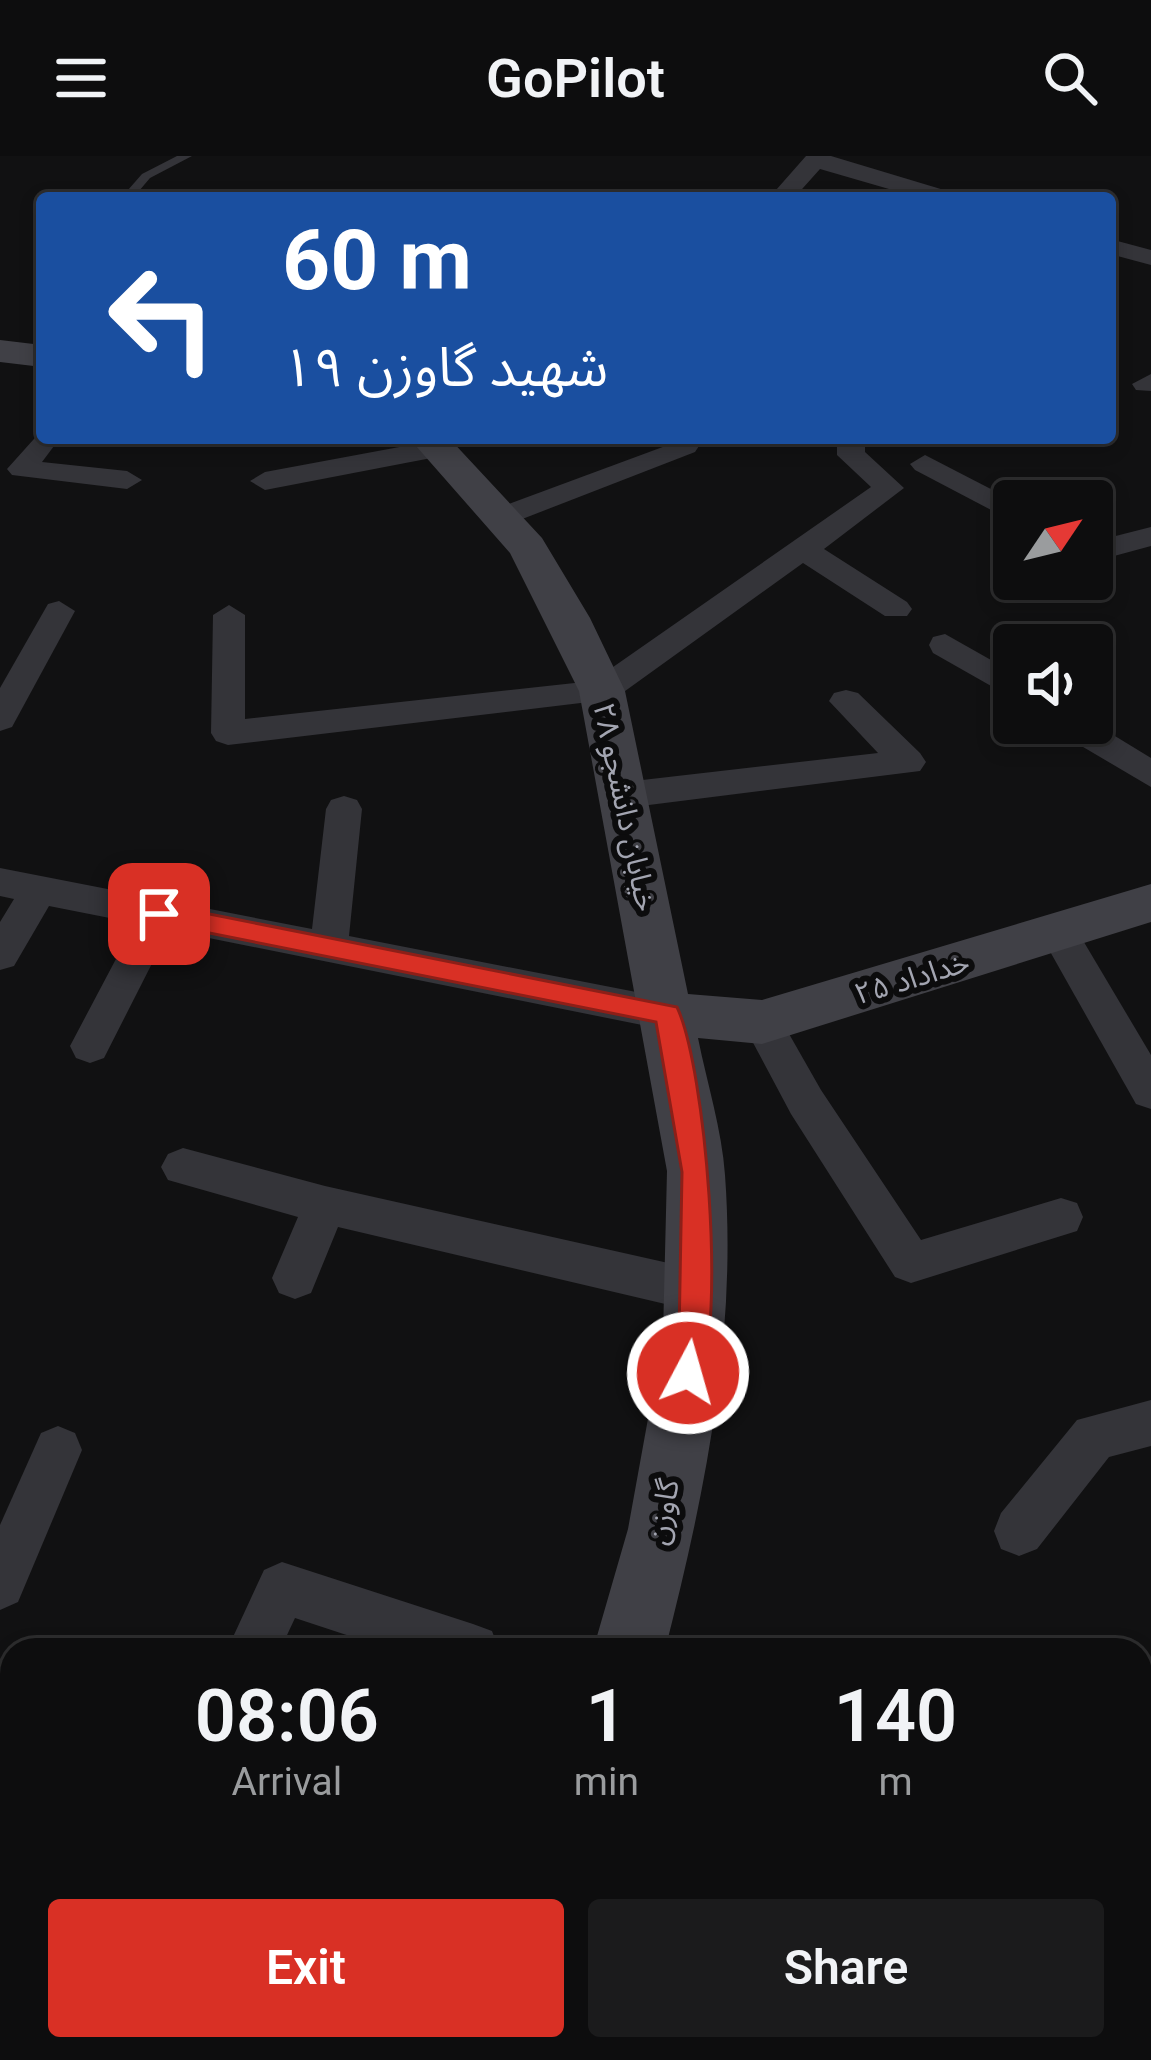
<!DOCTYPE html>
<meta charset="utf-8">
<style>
:root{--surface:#0d0d0e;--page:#1b1b1c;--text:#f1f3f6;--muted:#9a9c9e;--line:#2d2d2e;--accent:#d93025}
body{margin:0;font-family:Roboto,"Noto Sans Arabic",sans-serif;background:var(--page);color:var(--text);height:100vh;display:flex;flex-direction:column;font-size:45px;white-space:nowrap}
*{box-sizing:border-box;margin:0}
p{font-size:39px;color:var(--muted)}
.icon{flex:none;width:66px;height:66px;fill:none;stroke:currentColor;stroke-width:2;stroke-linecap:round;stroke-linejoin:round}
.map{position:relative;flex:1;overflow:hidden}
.drawer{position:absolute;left:0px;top:1482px;width:1152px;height:423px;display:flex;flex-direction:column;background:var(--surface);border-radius:36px 36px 0 0;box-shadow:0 6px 18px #0003,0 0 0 3px var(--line)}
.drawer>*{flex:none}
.guide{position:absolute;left:36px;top:36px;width:1080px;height:252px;border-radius:12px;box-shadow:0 6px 18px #0003,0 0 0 3px var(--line);background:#1a4fa0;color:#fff;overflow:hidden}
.needle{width:78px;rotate:55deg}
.fabs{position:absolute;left:993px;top:324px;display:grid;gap:24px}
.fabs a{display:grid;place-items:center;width:120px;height:120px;border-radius:12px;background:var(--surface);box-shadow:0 6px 18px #0003,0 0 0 3px var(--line);font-size:60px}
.pin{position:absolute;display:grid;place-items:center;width:102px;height:102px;color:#fff;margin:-51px;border-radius:24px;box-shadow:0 6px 18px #0006}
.me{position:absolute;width:132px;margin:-66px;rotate:6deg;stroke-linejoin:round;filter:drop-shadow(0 0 9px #0008)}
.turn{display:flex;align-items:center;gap:42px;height:252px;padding:0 48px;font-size:54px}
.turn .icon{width:156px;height:156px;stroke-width:2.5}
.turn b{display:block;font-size:84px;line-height:102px}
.eta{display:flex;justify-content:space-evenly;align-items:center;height:204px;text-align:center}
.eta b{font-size:72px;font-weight:600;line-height:84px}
.button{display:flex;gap:24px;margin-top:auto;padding:24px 48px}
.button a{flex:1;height:138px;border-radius:12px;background:var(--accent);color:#fff;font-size:48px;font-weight:600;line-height:138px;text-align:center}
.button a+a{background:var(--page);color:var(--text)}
header{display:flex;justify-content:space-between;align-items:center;height:156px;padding:0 48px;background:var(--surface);font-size:54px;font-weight:600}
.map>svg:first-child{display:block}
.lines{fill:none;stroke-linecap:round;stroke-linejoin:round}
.lane{fill:#343439;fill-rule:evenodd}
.street{fill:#343439;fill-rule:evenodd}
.secondary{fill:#404046;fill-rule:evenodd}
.route{fill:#d93025;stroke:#8d1f18;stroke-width:3}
.labels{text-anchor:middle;stroke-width:12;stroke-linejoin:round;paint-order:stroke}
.street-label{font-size:30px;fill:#a3a5b1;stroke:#0c0c0d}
</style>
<header><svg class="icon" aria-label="menu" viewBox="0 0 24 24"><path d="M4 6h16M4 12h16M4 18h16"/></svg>GoPilot<svg class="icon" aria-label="search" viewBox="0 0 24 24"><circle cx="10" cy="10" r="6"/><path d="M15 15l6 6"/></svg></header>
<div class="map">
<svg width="1151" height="1904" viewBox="0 0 1151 1904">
<rect width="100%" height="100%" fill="#111112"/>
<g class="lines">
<path class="lane" d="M177,0H192L150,22L133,42H121L142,18Z"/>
<g class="street">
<path d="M806,0H831L954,37L958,42H920L820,13L794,42H769Z"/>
<path d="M1110,83L1151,94V109L1110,98Z"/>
<path d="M1151,218V235L1136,234L1132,228Z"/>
<path d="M42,274V282H60L42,306L127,315L142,324L127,333L12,319L7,313Z"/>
<path d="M687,282L699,290L695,296L512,367L501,370L486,361L490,355Z"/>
<path d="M837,282H865V296L904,332L824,393L907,446L912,453L907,460H885L803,407L614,543L228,589L216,585L211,577L213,459L229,449L245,459V563L593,525L871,331L837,299Z"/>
<path d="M437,284L447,287L451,293L447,299L265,334L250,325L265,316Z"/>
<path d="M925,299L1014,345V366L915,314L910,308Z"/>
<path d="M1151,371V390L1092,406V386Z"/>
<path d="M59,445L75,455L12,571L0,575V532L48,448Z"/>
<path d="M945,478L1014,517V543L933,497L929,489L933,481Z"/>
<path d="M846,534L858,537L920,597L926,606L920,615L625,652L612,648L607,639L612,630L625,626L878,597L829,545L834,537Z"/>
<path d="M1092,566L1151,602V631L1056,575L1051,567Z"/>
<path d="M344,640L357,644L362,653L349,780L667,842L681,847L687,858L681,869L667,874L169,774L104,902L90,907L76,902L70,890L135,767L49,750L14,810L0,814V766L14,743L0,740V712L312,773L326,653L331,644Z"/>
<path d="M1058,761L1072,766L1151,899V953L1136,948L1039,776L1044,766Z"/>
<path d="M762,850L776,855L821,934L921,1084L1061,1042L1077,1047L1083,1061L1077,1075L911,1127L895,1121L791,958L742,866L748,855Z"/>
<path d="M183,992L325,1030L695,1113L711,1119L718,1134L711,1149L695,1155L338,1071L311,1137L295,1143L279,1137L272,1122L298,1061L168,1024L161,1011L168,998Z"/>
<path d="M1151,1244V1290L1109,1301L1037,1393L1019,1400L1001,1393L994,1375L1001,1357L1077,1264Z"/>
<path d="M58,1270L75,1277L82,1294L18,1446L0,1454V1369L41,1277Z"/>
<path d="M282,1406L473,1468L492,1475L499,1494H392L295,1462L280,1494H227L264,1414Z"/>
<path d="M1140,1568L1151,1571V1625L1140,1622Z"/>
<path d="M11,1799L12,1875L0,1880V1804Z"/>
<path d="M1140,1857L1151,1859V1904H1117L1112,1893H1140Z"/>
<path d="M166,1893H254L259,1904H170Z"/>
</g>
<g class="secondary">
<path d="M0,184L42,189V211L0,206Z"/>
<path d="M409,282H449L542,382L590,462L625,535L688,838L762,844L1151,728V766L762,888L698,882C707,927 722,974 725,1019C737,1180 705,1338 665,1494H593L628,1373L663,1180L667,1015L579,535L510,397Z"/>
<rect x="427" y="1893" width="82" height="11"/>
</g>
</g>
<path class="route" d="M159,748L677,851C706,913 726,1165 699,1227L688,1231L677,1227L673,1217L679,1180L682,1016L656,866L159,767L146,758Z"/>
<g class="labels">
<g class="street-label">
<text transform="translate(625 651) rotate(78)" y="10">خیابان دانشجو ۲۸</text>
<text transform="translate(912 822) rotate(-17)" y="10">خداداد ۲۵</text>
<text transform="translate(663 1356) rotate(-79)" y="10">گاوزن</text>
</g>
</g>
</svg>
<div class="fabs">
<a><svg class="needle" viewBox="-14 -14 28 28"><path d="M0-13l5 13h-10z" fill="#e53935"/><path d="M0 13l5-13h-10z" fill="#9a9c9e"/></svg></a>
<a><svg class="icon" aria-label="sound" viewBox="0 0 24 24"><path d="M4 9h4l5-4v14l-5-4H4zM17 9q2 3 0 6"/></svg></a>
</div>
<div class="pin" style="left:159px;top:758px;background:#d93025"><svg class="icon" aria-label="arrive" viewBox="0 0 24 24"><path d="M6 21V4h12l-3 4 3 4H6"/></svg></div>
<svg class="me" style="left:688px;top:1217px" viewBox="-20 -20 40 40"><circle r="17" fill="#d93025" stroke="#fff" stroke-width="3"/><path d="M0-11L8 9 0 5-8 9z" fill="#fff"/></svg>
<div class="guide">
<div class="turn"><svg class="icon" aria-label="left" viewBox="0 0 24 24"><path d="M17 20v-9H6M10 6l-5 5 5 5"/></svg><div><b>60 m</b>شهید گاوزن ۱۹</div></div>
</div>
<section class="drawer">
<div class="eta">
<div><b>08:06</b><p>Arrival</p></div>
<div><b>1</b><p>min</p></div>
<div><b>140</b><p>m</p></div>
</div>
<div class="button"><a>Exit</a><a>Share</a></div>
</section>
</div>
